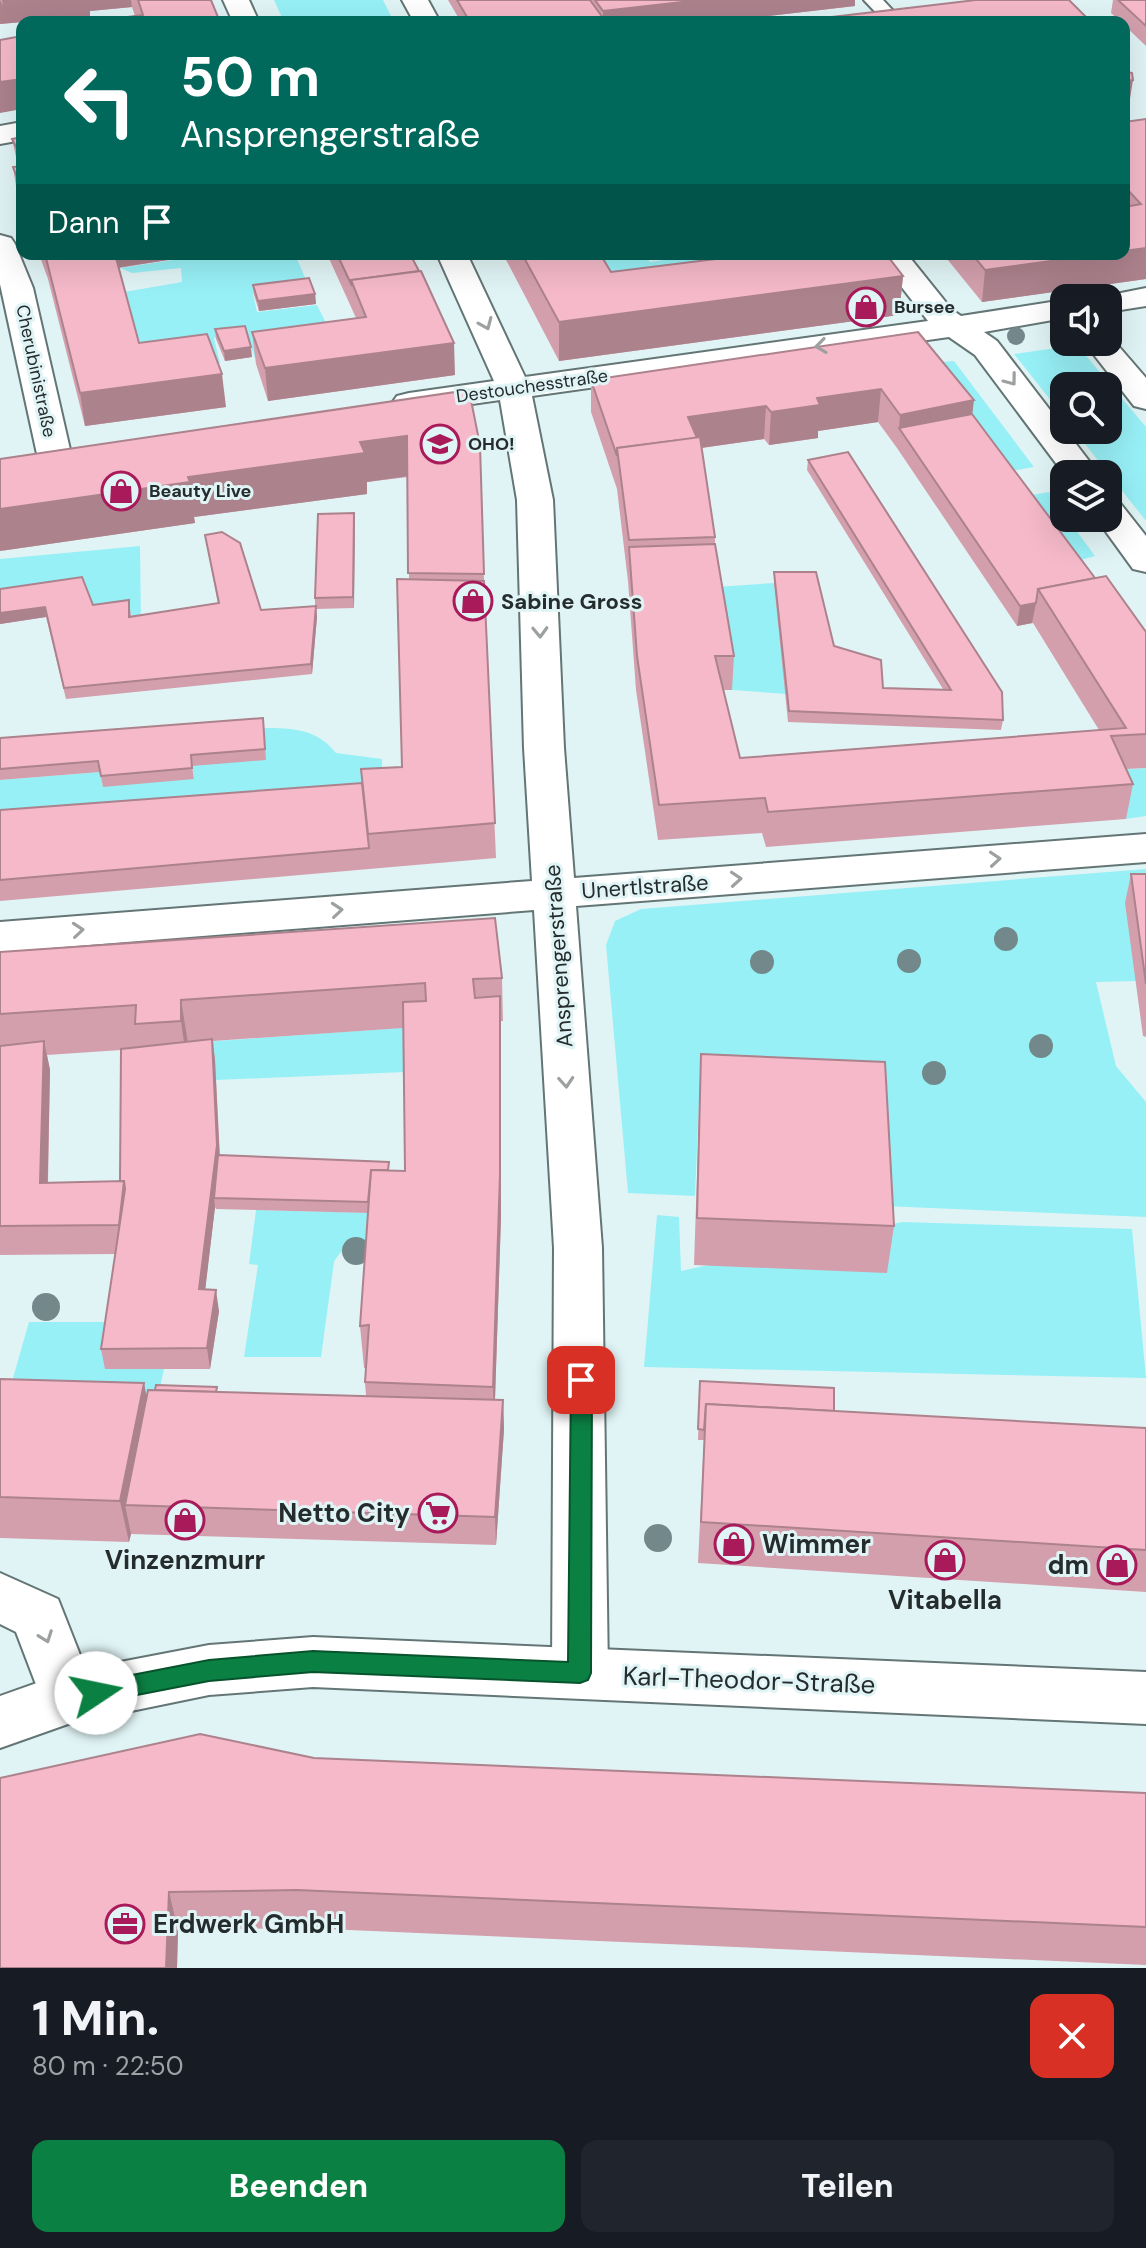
<!DOCTYPE html>
<html lang="de">
<meta charset="utf-8">
<style>
:root{--surface:#171b24;--page:#20242c;--text:#f1f3f6;--muted:#9ea1a6;--accent:#0b8043}
body{margin:0;font-family:"DM Sans",sans-serif;background:var(--page);color:var(--text);height:100vh;display:flex;flex-direction:column;font-size:30px;white-space:nowrap}
*{box-sizing:border-box;margin:0}
p{font-size:26px;color:var(--muted)}
.icon{flex:none;width:44px;height:44px;fill:none;stroke:currentColor;stroke-width:2;stroke-linecap:round;stroke-linejoin:round}
.map{position:relative;height:1968px;overflow:hidden}
.details{display:flex;flex-direction:column;background:var(--surface);flex:1}
.details>*{flex:none}
.guide{position:absolute;left:16px;top:16px;width:1114px;height:244px;border-radius:16px;box-shadow:0 8px 32px #0002;background:#00695c;color:#fff;overflow:hidden}
.controls{position:absolute;left:1050px;top:284px;display:grid;gap:16px}
.controls a{display:grid;place-items:center;width:72px;height:72px;border-radius:16px;background:var(--surface);box-shadow:0 8px 32px #0002;font-size:40px}
.pin{position:absolute;display:grid;place-items:center;width:68px;height:68px;color:#fff;margin:-34px;border-radius:16px;box-shadow:0 4px 12px #0006}
.me{position:absolute;width:88px;margin:-44px;rotate:79deg;stroke-linejoin:round;filter:drop-shadow(0 0 6px #0008)}
.turn{display:flex;align-items:center;gap:28px;height:168px;padding:0 32px;font-size:36px}
.turn .icon{width:104px;height:104px;stroke-width:2.5}
.turn b{display:block;font-size:56px;line-height:68px}
.then{display:flex;align-items:center;height:76px;padding:0 32px;background:#0003;gap:16px;font-size:30px}
.round{display:grid;place-items:center;flex:none;width:84px;height:84px;border-radius:16px;background:var(--page)}
.headline{display:flex;align-items:center;justify-content:space-between;height:136px;padding:0 32px}
h1{font-size:48px;font-weight:800;line-height:60px}
.action{display:flex;gap:16px;margin-top:auto;padding:16px 32px}
.action a{flex:1;height:92px;border-radius:16px;background:var(--accent);color:#fff;font-size:32px;font-weight:800;line-height:92px;text-align:center}
.action a+a{background:var(--page);color:var(--text)}
.map>svg:first-child{display:block}
.green{fill:#97f0f6}
.lines{fill:none;stroke-linecap:round;stroke-linejoin:round}
.service-casing{stroke:#647575;stroke-width:4}
.minor-casing{stroke:#647575;stroke-width:4}
.secondary-casing{stroke:#647575;stroke-width:4}
.service{fill:#fff;fill-rule:evenodd}
.minor{fill:#fff;fill-rule:evenodd}
.secondary{fill:#fff;fill-rule:evenodd}
.tree{fill:#72888a}
.wall{fill:#d39fad;fill-rule:evenodd}
.shaded-wall{fill:#ac828d}
.building{fill:#f5b9c9;stroke:#ac828d;stroke-width:2}
.oneway{stroke:#9da0a0}
.route{fill:#0b8043;stroke:#07532c;stroke-width:2}
.labels{text-anchor:middle;stroke-width:6;stroke-linejoin:round;paint-order:stroke}
.far-poi-label{font-size:18px;font-weight:bold;fill:#252c2d;stroke:#e1f4f5;text-anchor:start}
.far-street-label{font-size:18px;fill:#252c2d;stroke:#e1f4f5}
.poi-label{font-size:22px;font-weight:bold;fill:#252c2d;stroke:#e1f4f5;text-anchor:start}
.street-label{font-size:22px;fill:#252c2d;stroke:#e1f4f5}
.near-poi-label{font-size:26px;font-weight:bold;fill:#252c2d;stroke:#e1f4f5;text-anchor:end}
.near-street-label{font-size:26px;fill:#252c2d;stroke:#e1f4f5}
</style>
<div class="map">
<svg width="1146" height="1968" viewBox="0 0 1146 1968">
<rect width="100%" height="100%" fill="#e1f4f5"/>
<g class="green">
<path d="M274,0H383L394,22H284Z"/>
<path d="M213,254H295L309,287L253,294L257,312L317,305L339,349L255,358L247,335L214,338L220,363L149,372L124,292L182,282L181,268L132,273L120,268Z"/>
<path d="M596,254H645L650,262L707,254H758L624,301Z"/>
<path d="M1077,345L1146,427V521L1074,430H1108V386H1064V417L1014,354Z"/>
<path d="M954,361L1034,467L1000,473L915,364Z"/>
<path d="M1049,492L1064,518H1067L1095,556L1066,564L1016,498Z"/>
<path d="M140,546L141,624L130,627V610L0,600V559Z"/>
<path d="M774,583L787,694L732,690L715,587Z"/>
<path d="M264,728C293,728 317,729 336,753L382,759L383,794L0,822V780L100,772L103,786L194,778L192,766Z"/>
<path d="M1146,768V816L1126,819L1104,771Z"/>
<path d="M1146,869V904L1136,981L1096,982L1116,1066L1146,1102V1217L884,1206L699,1102L695,1196L628,1193L606,945L615,921L641,909Z"/>
<path d="M427,1026L405,1072L216,1080L215,1060L188,1043Z"/>
<path d="M256,1210L374,1213L372,1241C354,1243 343,1246 334,1262L321,1357H244L258,1265L249,1264Z"/>
<path d="M657,1215L679,1217L681,1271L902,1222L1132,1229L1146,1378L644,1367Z"/>
<path d="M29,1322H113L164,1369L153,1419L1,1420Z"/>
</g>
<g class="lines">
<g class="service-casing">
<path id="service" d="M864,0H883L898,16L889,21L883,20Z"/>
</g>
<g class="minor-casing">
<g id="minor">
<path d="M223,0H249L259,22H233Z"/>
<path d="M402,0H428L440,22H414Z"/>
<path d="M22,122V140L0,144V126Z"/>
<path d="M0,235L11,238L15,244L33,288L71,454L66,461L54,464L42,461L37,454L0,284Z"/>
<path d="M437,254H467L525,377L928,321L876,254H907L952,310L961,316L1064,300V318L984,332L997,341L1099,474H1064L975,355L949,337L532,396L553,500L564,748L574,878L1146,834V862L576,906L602,1248L608,1673L600,1691L580,1698L560,1691L552,1673L554,1248L534,910L0,952V922L532,881L524,748L517,500L500,400L409,413L397,410L392,403L397,396L409,393L494,381Z"/>
<path d="M1146,288V306L1108,312V298H1096Z"/>
<path d="M1108,334L1146,378V409L1134,406L1084,342H1108Z"/>
<path d="M1108,499L1120,503L1146,536V572L1133,569L1096,518H1108Z"/>
<path d="M0,1573L58,1599L97,1698L88,1716L68,1724L48,1716L16,1632L0,1624Z"/>
</g>
</g>
<g class="secondary-casing">
<path id="secondary" d="M313,1637L1146,1672V1724L313,1687L209,1695L68,1724L0,1748V1696L68,1672L209,1645Z"/>
</g>
<use href="#service" class="service"/>
<use href="#minor" class="minor"/>
<use href="#secondary" class="secondary"/>
</g>
<g class="tree">
<circle cx="1016" cy="336" r="9"/>
<circle cx="1006" cy="939" r="12"/>
<circle cx="909" cy="961" r="12"/>
<circle cx="762" cy="962" r="12"/>
<circle cx="1041" cy="1046" r="12"/>
<circle cx="934" cy="1073" r="12"/>
<circle cx="356" cy="1251" r="14"/>
<circle cx="46" cy="1307" r="14"/>
<circle cx="658" cy="1538" r="14"/>
</g>
<g class="wall">
<path d="M0,0H211L220,22L135,16L132,7L90,11V16L0,24Z"/>
<path d="M448,0H855V6L715,22H461Z"/>
<path d="M1113,0H1146V46L1124,25V22H1121L1111,13Z"/>
<path d="M1146,119V279L982,302L943,254H1124V122Z"/>
<path d="M22,137V212L19,205L13,167L18,166L12,139Z"/>
<path d="M39,254H202L119,268L139,343L226,407L85,426L48,279Z"/>
<path d="M327,254H410L455,375L268,401L256,364L252,332L356,318Z"/>
<path d="M503,254H600L611,272L903,276L899,315L559,361Z"/>
<path d="M253,285L315,294L316,304L259,311L254,295Z"/>
<path d="M215,329L252,357L225,361L216,339Z"/>
<path d="M918,332L972,414L1095,578L1146,632V768L1126,769L1133,784L1126,819L766,847L762,833L658,840L636,690L628,581L617,489L591,412V380ZM878,422L897,448L1017,626L1033,623L1099,730L740,758L723,690H732L734,656L715,544V537L702,448L764,439L769,445L818,438V431Z"/>
<path d="M480,445L484,581L496,858L0,901V810L362,783L402,767L409,580L408,477L367,482V494L194,517L195,523L0,551Z"/>
<path d="M808,460L1003,720L1001,730L788,722L774,583V572L834,646L883,688L943,689L807,470Z"/>
<path d="M354,513V608L316,609L317,617L312,674L66,699L46,617L0,624V589L93,605L129,600L131,616L218,604L205,535L261,610L315,607V598Z"/>
<path d="M263,718L266,760L192,766L194,779L103,787L100,772L0,780V738Z"/>
<path d="M1131,874H1146V1037L1143,1036L1125,903Z"/>
<path d="M0,952L502,978L503,1021H501V1217L495,1400H503L504,1429L496,1545L131,1534L129,1542L0,1538V1379L146,1397L218,1392L366,1396L365,1382L366,1368H364L360,1326L368,1213L216,1209L215,1207L205,1289L219,1311L210,1369H105L101,1349L115,1254L0,1255ZM403,1028L405,1171L390,1170L220,1155L215,1060L213,1041ZM121,1050L120,1181L48,1183L50,1070L47,1055Z"/>
<path d="M701,1054L894,1226L887,1273L694,1265Z"/>
<path d="M700,1381L834,1411L1146,1428V1592L698,1563L704,1440H698Z"/>
<path d="M314,1758L1146,1793V1965L303,1928L178,1930L177,1968H0Z"/>
</g>
<g class="shaded-wall">
<path d="M0,0L3,6L2,0H131L132,7L90,11V16L0,24Z"/>
<path d="M700,0H855V6L715,22H568L603,18V11Z"/>
<path d="M1086,17V22H1042Z"/>
<path d="M22,79V109L0,113V82Z"/>
<path d="M1133,80L1129,105H1124V81Z"/>
<path d="M1146,248V279L982,302L985,270L1102,254H1124V251Z"/>
<path d="M143,254H202V255L115,268L114,259Z"/>
<path d="M654,254H697L654,260Z"/>
<path d="M903,276L899,315L559,361V322Z"/>
<path d="M315,294L316,304L259,311L258,301Z"/>
<path d="M454,343L455,375L268,401L265,368Z"/>
<path d="M251,347L252,357L225,361L224,351Z"/>
<path d="M222,374L226,407L85,426L80,393Z"/>
<path d="M881,389L878,422L818,431V438L769,445L771,412L817,398Z"/>
<path d="M974,400L970,433L899,428L900,415Z"/>
<path d="M766,406L764,439L700,448L688,417Z"/>
<path d="M407,436L409,476L367,482V494L194,517L195,523L0,551V509L188,477L360,442Z"/>
<path d="M354,513L355,523L354,608L353,597Z"/>
<path d="M1036,603L1032,623L1017,626L1020,606Z"/>
<path d="M316,606L317,617L312,674L311,664Z"/>
<path d="M45,607L46,617L0,624V613Z"/>
<path d="M500,996L501,1217L494,1429L493,1387Z"/>
<path d="M181,1000L188,1043L187,1064L181,1021Z"/>
<path d="M212,1039L215,1060L220,1166L214,1198L215,1207L203,1309L199,1289Z"/>
<path d="M44,1041L50,1070L47,1212L40,1183Z"/>
<path d="M124,1181L129,1210L124,1254L119,1225Z"/>
<path d="M216,1290L219,1311L210,1369L207,1348Z"/>
<path d="M144,1383L152,1425L125,1505L131,1534L129,1542L120,1501Z"/>
<path d="M503,1400L504,1429L496,1545L495,1517Z"/>
<path d="M169,1892L178,1930L177,1968H166Z"/>
</g>
<g class="building">
<path d="M138,0H211L220,22H105L104,20L143,15Z"/>
<path d="M457,0H590L603,18L568,22H470Z"/>
<path d="M595,0H700L603,11Z"/>
<path d="M976,0H1069L1086,17L1042,22H789Z"/>
<path d="M1118,0H1146V26Z"/>
<path d="M78,19L80,22H58Z"/>
<path d="M22,36V79L0,82V40Z"/>
<path d="M1124,71L1132,73L1133,80L1124,81Z"/>
<path d="M1146,119V248L1124,251V207L1141,204L1124,186V122Z"/>
<path d="M22,137V158L12,139Z"/>
<path d="M22,166V190L13,167Z"/>
<path d="M45,254H115L139,343L207,334L222,374L80,393Z"/>
<path d="M115,254H143L116,258Z"/>
<path d="M337,254H410L419,271L351,280L352,286Z"/>
<path d="M522,254H600L611,272L756,254H886L903,276L559,322Z"/>
<path d="M972,254H1102L985,270Z"/>
<path d="M421,271L454,343L265,368L252,332L366,317L351,280Z"/>
<path d="M309,278L315,294L258,301L253,285Z"/>
<path d="M245,326L251,347L224,351L215,329Z"/>
<path d="M918,332L974,400L900,415L881,389L817,398L820,405L771,412L766,406L688,417L697,438L617,448V456L591,380Z"/>
<path d="M469,390L480,445L484,574L408,573L407,436L360,442L365,453L188,477L190,482L0,509V459Z"/>
<path d="M972,414L1095,578L1038,589L1036,603L1020,606L899,428Z"/>
<path d="M700,437L715,537L629,540L617,448Z"/>
<path d="M848,452L1002,692L1003,720L789,711L774,572H816L834,646L881,660L883,688L951,690L808,460Z"/>
<path d="M354,513L353,597L315,598L318,514Z"/>
<path d="M222,532L240,543L261,610L316,606L311,664L64,688L45,607L0,613V589L82,577L93,605L129,600V617L219,603L205,535Z"/>
<path d="M715,544L734,656H715L740,758L1126,728L1038,589L1106,576L1146,632V734L1111,736L1133,784L768,812L765,798L659,805L637,656L629,547Z"/>
<path d="M397,579L484,581L495,823L368,834L361,769L402,767Z"/>
<path d="M263,718L265,749L191,755L192,768L101,776L98,761L0,769V738Z"/>
<path d="M362,783L369,848L0,880V810Z"/>
<path d="M1131,874H1146V984Z"/>
<path d="M495,918L502,978L473,979L475,998L500,996V1174L493,1387L365,1382L369,1325L360,1326L371,1170L405,1171L403,1002L426,1001L425,983L181,1000V1021L135,1024L136,1005L0,1014V952Z"/>
<path d="M212,1039L217,1145L199,1289L216,1290L207,1348L101,1349L125,1189L124,1181H120L121,1049Z"/>
<path d="M44,1041L40,1183L124,1181L119,1225L0,1226V1046Z"/>
<path d="M701,1054L885,1062L894,1226L697,1218Z"/>
<path d="M218,1155L389,1162L388,1170H371L368,1202L214,1198Z"/>
<path d="M0,1379L144,1383L120,1501L0,1497Z"/>
<path d="M700,1381L834,1388V1411L706,1404L704,1430L698,1429Z"/>
<path d="M156,1385L217,1387L216,1392L155,1390Z"/>
<path d="M148,1390L503,1400L495,1517L125,1505Z"/>
<path d="M706,1404L1146,1428V1550L701,1522Z"/>
<path d="M200,1734L314,1758L1146,1793V1927L297,1890L169,1892L166,1968H0V1778Z"/>
</g>
<defs><path id="oneway-chevron" d="M-2-3.5L2.5 0L-2 3.5" fill="none" stroke-width="1.6" stroke-linecap="round" stroke-linejoin="round" transform="scale(2)"/></defs>
<g class="oneway">
<use href="#oneway-chevron" transform="translate(486 324) rotate(67)"/>
<use href="#oneway-chevron" transform="translate(821 346) rotate(172)"/>
<use href="#oneway-chevron" transform="translate(1011 380) rotate(53)"/>
<use href="#oneway-chevron" transform="translate(540 632) rotate(88)"/>
<use href="#oneway-chevron" transform="translate(995 859) rotate(-4)"/>
<use href="#oneway-chevron" transform="translate(736 879) rotate(-4)"/>
<use href="#oneway-chevron" transform="translate(337 910) rotate(-5)"/>
<use href="#oneway-chevron" transform="translate(78 930) rotate(-5)"/>
<use href="#oneway-chevron" transform="translate(566 1082) rotate(86)"/>
<use href="#oneway-chevron" transform="translate(46 1637) rotate(70)"/>
</g>
<path class="route" d="M581,1371L589,1374L592,1380L591,1673L588,1680L580,1683L313,1672L209,1681L96,1703L88,1700L84,1693L88,1685L96,1682L209,1660L313,1651L568,1662L571,1380L574,1374Z"/>
<defs>
<g id="shop-ring" transform="scale(2)"><circle r="9.5" fill="#e1f4f5" stroke="#a81a59" stroke-width="1.5"/><path d="M-5-2.5h2.3a2.7 3.5 0 0 1 5.4 0H5L5.5 6h-11ZM-1.5-2.5h3a1.5 2.3 0 0 0-3 0Z" fill="#a81a59"/></g>
<g id="school-ring" transform="scale(2)"><circle r="9.5" fill="#e1f4f5" stroke="#a81a59" stroke-width="1.5"/><path d="M0-5L7-2L0 1L-7-2ZM-4 1L0 2.5L4 1V4Q0 6-4 4Z" fill="#a81a59"/></g>
<g id="supermarket-ring" transform="scale(2)"><circle r="9.5" fill="#e1f4f5" stroke="#a81a59" stroke-width="1.5"/><path d="M-6-5.5h2.5l.6 2H6L4.5 2H-2.5L-4.4-4H-6ZM-1.5 3.2a1.3 1.3 0 1 0 .1 0ZM3 3.2a1.3 1.3 0 1 0 .1 0Z" fill="#a81a59"/></g>
<g id="office-ring" transform="scale(2)"><circle r="9.5" fill="#e1f4f5" stroke="#a81a59" stroke-width="1.5"/><path d="M-6-3h4V-5.5h4V-3h4V5H-6ZM-1-4.5V-3h2v-1.5ZM-6 0V1H6V0Z" fill="#a81a59"/></g>
</defs>
<g fill-rule="evenodd">
<use href="#shop-ring" x="866" y="307"/>
<use href="#school-ring" x="440" y="444"/>
<use href="#shop-ring" x="121" y="491"/>
<use href="#shop-ring" x="473" y="601"/>
<use href="#supermarket-ring" x="438" y="1513"/>
<use href="#shop-ring" x="185" y="1520"/>
<use href="#shop-ring" x="734" y="1544"/>
<use href="#shop-ring" x="945" y="1560"/>
<use href="#shop-ring" x="1117" y="1565"/>
<use href="#office-ring" x="125" y="1924"/>
</g>
<g class="labels">
<g class="far-poi-label">
<text x="894" y="313">Bursee</text>
<text x="468" y="450">OHO!</text>
<text x="149" y="497">Beauty Live</text>
</g>
<g class="far-street-label">
<text transform="translate(36 371) rotate(78)" y="6">Cherubinistraße</text>
<text transform="translate(532 386) rotate(-8)" y="6">Destouchesstraße</text>
</g>
<g class="poi-label">
<text x="501" y="609">Sabine Gross</text>
</g>
<g class="street-label">
<text transform="translate(645 886) rotate(-4)" y="8">Unertlstraße</text>
<text transform="translate(558 956) rotate(-94)" y="8">Ansprengerstraße</text>
</g>
<g class="near-poi-label">
<text x="410" y="1522">Netto City</text>
<text x="762" y="1553" text-anchor="start">Wimmer</text>
<text x="185" y="1569" text-anchor="middle">Vinzenzmurr</text>
<text x="1089" y="1574">dm</text>
<text x="945" y="1609" text-anchor="middle">Vitabella</text>
<text x="153" y="1933" text-anchor="start">Erdwerk GmbH</text>
</g>
<g class="near-street-label">
<text transform="translate(749 1680) rotate(2)" y="9">Karl-Theodor-Straße</text>
</g>
</g>
</svg>
<div class="controls">
<a><svg class="icon" aria-label="sound" viewBox="0 0 24 24"><path d="M4 9h4l5-4v14l-5-4H4zM17 9q2 3 0 6"/></svg></a>
<a><svg class="icon" aria-label="search" viewBox="0 0 24 24"><circle cx="10" cy="10" r="6"/><path d="M15 15l6 6"/></svg></a>
<a><svg class="icon" aria-label="layers" viewBox="0 0 24 24"><path d="M12 4l9 5-9 5-9-5zM3 14l9 5 9-5"/></svg></a>
</div>
<div class="pin" style="left:581px;top:1380px;background:#d93025"><svg class="icon" aria-label="arrive" viewBox="0 0 24 24"><path d="M6 21V4h12l-3 4 3 4H6"/></svg></div>
<svg class="me" style="left:96px;top:1693px" viewBox="-20 -20 40 40"><circle r="19" fill="#fff"/><path d="M0-13L10 11 0 6-10 11z" fill="#0b8043"/></svg>
<div class="guide">
<div class="turn"><svg class="icon" aria-label="left" viewBox="0 0 24 24"><path d="M17 20v-9H6M10 6l-5 5 5 5"/></svg><div><b>50 m</b>Ansprengerstraße</div></div>
<div class="then">Dann<svg class="icon" aria-label="arrive" viewBox="0 0 24 24"><path d="M6 21V4h12l-3 4 3 4H6"/></svg></div>
</div>
</div>
<section class="details">
<div class="headline"><div><h1>1 Min.</h1><p>80 m · 22:50</p></div><a class="round" style="background:#d93025;color:#fff"><svg class="icon" aria-label="close" viewBox="0 0 24 24"><path d="M6 6l12 12M18 6L6 18"/></svg></a></div>
<div class="action"><a>Beenden</a><a>Teilen</a></div>
</section>
